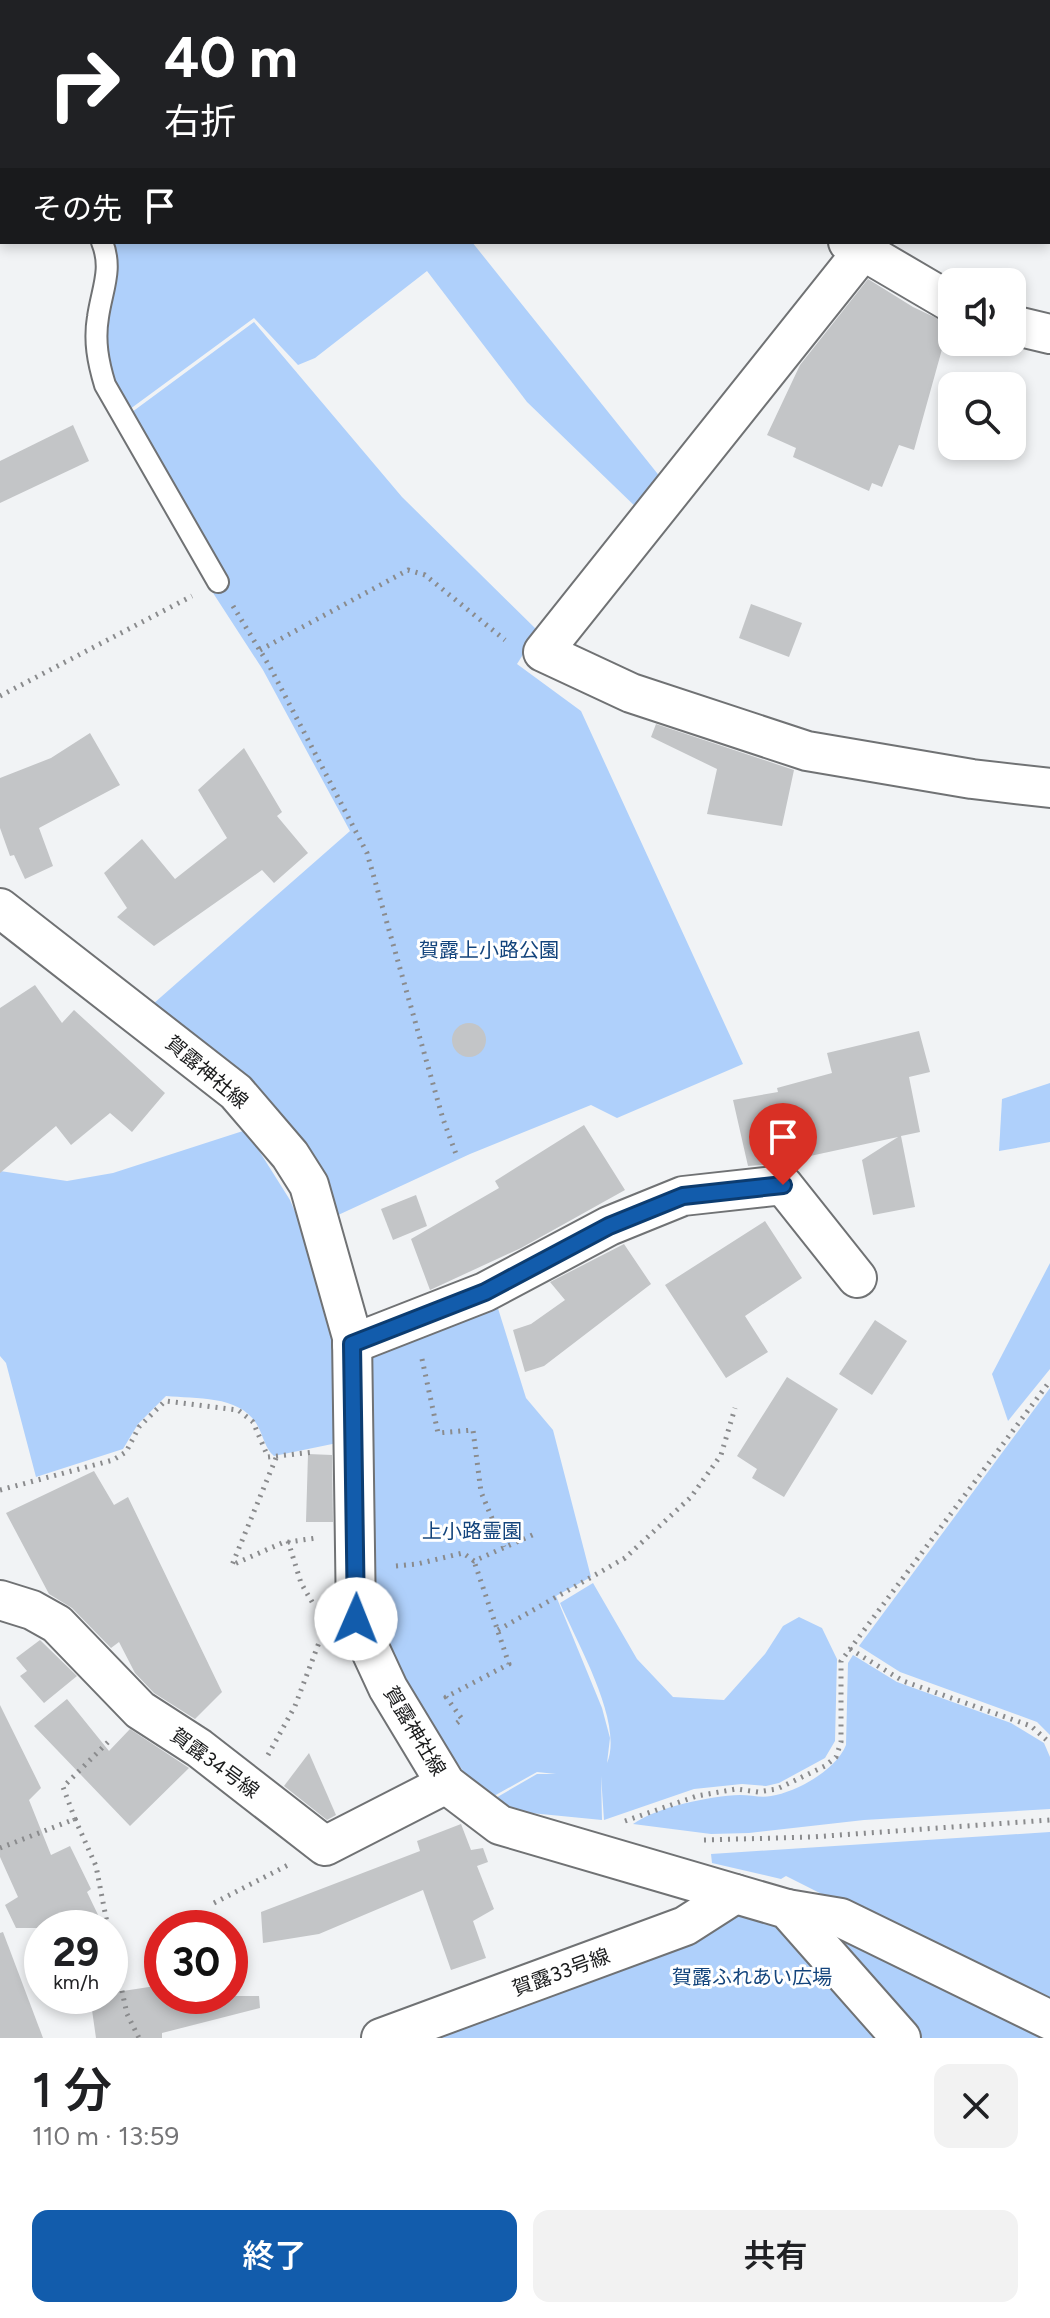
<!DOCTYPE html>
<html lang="ja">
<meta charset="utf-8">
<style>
:root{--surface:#fff;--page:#f2f2f2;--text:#202124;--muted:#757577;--accent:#125cac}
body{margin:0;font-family:Figtree,"Noto Sans JP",sans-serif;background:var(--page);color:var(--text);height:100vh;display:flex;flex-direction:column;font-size:30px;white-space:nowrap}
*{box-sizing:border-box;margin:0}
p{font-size:26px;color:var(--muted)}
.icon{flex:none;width:44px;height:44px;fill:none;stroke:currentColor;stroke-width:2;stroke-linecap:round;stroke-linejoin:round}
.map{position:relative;height:2038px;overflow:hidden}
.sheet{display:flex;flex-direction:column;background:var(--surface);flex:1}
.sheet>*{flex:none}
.banner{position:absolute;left:0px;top:0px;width:1050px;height:244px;box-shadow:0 4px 12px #0003;background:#202124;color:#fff;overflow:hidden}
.fabs{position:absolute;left:938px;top:268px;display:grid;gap:16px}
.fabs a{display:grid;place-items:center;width:88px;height:88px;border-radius:16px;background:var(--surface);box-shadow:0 4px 12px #0003;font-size:40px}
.speed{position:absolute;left:24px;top:1910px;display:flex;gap:16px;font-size:40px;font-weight:700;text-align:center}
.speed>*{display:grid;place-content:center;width:104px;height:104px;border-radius:50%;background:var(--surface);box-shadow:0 4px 12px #0003;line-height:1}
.speed small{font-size:20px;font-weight:400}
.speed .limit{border:12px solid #d22;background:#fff;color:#111}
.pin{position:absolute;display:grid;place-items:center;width:68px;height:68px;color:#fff;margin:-82px -34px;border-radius:50% 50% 50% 0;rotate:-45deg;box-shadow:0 0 8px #0007}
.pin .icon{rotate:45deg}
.me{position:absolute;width:88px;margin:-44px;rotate:1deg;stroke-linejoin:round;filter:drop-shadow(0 0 6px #0008)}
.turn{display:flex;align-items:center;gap:28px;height:168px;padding:0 32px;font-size:36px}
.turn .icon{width:104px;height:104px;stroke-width:2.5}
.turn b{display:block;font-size:56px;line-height:68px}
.then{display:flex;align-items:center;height:76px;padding:0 32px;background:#0003;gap:16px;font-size:30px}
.round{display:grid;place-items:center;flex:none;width:84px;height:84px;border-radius:16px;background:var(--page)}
.headline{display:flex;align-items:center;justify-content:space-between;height:136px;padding:0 32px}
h1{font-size:48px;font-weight:600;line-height:60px}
.action{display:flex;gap:16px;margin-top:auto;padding:16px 32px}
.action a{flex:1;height:92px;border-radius:16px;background:var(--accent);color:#fff;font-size:32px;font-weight:600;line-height:92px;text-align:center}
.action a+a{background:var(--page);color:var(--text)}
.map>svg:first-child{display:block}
.green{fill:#afd0fb}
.building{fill:#c3c5c7}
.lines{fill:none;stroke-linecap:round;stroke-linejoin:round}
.service-casing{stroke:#707274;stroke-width:24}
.minor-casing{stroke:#707274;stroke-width:42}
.path{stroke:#8a8b8d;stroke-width:5;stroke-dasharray:2 6;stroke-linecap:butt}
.service{stroke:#fff;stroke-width:20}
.minor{stroke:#fff;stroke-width:38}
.route-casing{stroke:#0c3c70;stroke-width:20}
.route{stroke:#125cac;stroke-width:14}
.labels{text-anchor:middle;stroke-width:6;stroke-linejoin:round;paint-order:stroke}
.park-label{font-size:20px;fill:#13447c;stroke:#fff}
.street-label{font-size:20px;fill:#1a1b1c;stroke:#fff}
</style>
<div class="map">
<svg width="1050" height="2038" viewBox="0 0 1050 2038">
<rect width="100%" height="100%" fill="#f1f3f5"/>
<g class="green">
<path d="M109,242H472L665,483L641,512L527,402L427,271L315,358L298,365L254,318L126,412L108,376L103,345Z"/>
<path d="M254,322L402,497L538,631L517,664L581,711L743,1064L617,1118L591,1105L470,1154L336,1216L153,1004L350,831L263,670L204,579L219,572L128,415Z"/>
<path d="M1050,1083V1142L999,1151L1002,1099Z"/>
<path d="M246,1130L290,1200L304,1233L337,1345L342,1442L274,1456C265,1449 263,1434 256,1423C238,1395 196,1399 166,1396L138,1424L123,1449L36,1477L6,1363L0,1356V1171L67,1181L113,1173Z"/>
<path d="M1050,1263V1369L1008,1421L992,1374Z"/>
<path d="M496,1302L526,1398L553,1430L591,1577L556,1596L602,1708L610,1738L607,1763C624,1723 577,1643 560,1603L593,1583L637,1659L673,1697L724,1700L765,1654L783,1626L799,1617L822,1628L837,1659L835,1741L825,1758L779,1783L766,1786L742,1784L694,1789L604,1820L601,1776L602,1820L501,1810L487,1803L537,1774H556L537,1772L485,1801L423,1716L370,1613V1354Z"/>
<path d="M1050,1388V1735L1037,1722L900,1672L859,1646Z"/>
<path d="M853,1655L897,1682L1011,1723L1044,1743L1050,1757V1809L864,1820L749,1833L711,1834L633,1824C657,1807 710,1796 740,1795C751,1795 761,1798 771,1796C797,1792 836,1770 846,1745L848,1663Z"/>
<path d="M1050,1832V2009L786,1876L781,1879L712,1863L711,1854Z"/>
<path d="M751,1911L779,1922L885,2038H419L592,1975Z"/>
<path d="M837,1934L1050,2038H920L836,1941Z"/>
</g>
<g class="building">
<path d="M868,279L913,307L949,324L914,450L899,445L882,487L872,483L869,491L793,457L796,448L767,435L800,365Z"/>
<path d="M73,425L89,461L0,503V461Z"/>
<path d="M751,604L802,623L789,657L739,638Z"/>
<path d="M656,724L794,770L782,826L707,814L717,769L651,737Z"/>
<path d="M90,733L120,785L39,828L53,866L25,879L14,855L10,856L0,828V778L51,758Z"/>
<path d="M244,748L282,812L277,816L308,853L274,883L262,870L154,946L117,917L127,908L104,873L142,839L175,879L227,838L198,790Z"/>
<path d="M35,985L62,1023L74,1010L165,1093L132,1132L110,1113L71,1145L56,1126L0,1173V1008Z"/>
<circle cx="469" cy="1040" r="17"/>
<path d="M919,1031L930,1072L909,1077L920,1132L901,1136L915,1207L873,1215L862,1160L898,1137L773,1164L748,1166L733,1100L778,1092L777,1088L832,1073L827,1053Z"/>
<path d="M584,1125L625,1190L521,1248L430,1290L411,1239L499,1188L495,1181Z"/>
<path d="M416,1195L427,1226L393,1240L381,1209Z"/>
<path d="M765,1221L802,1278L745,1316L768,1352L726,1378L665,1285Z"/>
<path d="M624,1244L651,1284L544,1366L525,1372L513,1330L531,1324L565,1300L550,1282Z"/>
<path d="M875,1320L907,1341L872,1395L839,1374Z"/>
<path d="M787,1377L838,1409L784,1497L752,1478L757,1469L737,1456Z"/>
<path d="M308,1454L332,1455L333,1522H306Z"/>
<path d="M94,1471L114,1505L128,1497L222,1692L195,1719L154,1693L135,1673L119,1642L111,1648L72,1608L49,1594L6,1513Z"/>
<path d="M40,1640L77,1676L44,1703L20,1676L27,1671L16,1658Z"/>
<path d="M67,1699L109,1751L130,1729L189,1768L130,1826L34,1726Z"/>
<path d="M0,1705L41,1788L29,1800L51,1855L70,1846L91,1889L87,1892L100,1919L81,1928H16L5,1905L18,1897L0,1857Z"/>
<path d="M309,1753L336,1815L327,1820L284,1786Z"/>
<path d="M461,1824L471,1850L483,1848L488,1862L477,1866L494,1909L473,1921L486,1958L451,1970L423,1890L319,1934L263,1943L261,1912L420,1851L417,1841Z"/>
<path d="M3,1932L43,2038H0V1933Z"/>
<path d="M162,1985V1996H259L260,2008L162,2033V2038H96L90,1996H110V1993Z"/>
</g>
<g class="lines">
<g class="service-casing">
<path id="service" d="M102,242C113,269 102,289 98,317C94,341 98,362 105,385L218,582"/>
</g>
<g class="minor-casing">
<g id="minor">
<path d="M536,0L538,2"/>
<path d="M75,2L80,0"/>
<path d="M0,30H2"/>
<path d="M848,242L952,303"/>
<path d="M862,252L543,652L631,693L807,751L972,779L1050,788"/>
<path d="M1012,325L1050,334"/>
<path d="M0,908L236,1092L290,1155L309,1185L352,1337L356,1619L388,1688L446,1784L500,1825L787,1909L901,2038"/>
<path d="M352,1344L485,1292L609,1226L683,1196L783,1185L857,1278"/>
<path d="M0,1600L32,1610L57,1624L140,1710L199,1748L325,1846L446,1784"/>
<path d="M787,1909L841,1918L1050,2020"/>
<path d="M381,2038L685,1926L735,1894"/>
</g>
</g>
<g class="path">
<path d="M233,606L270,667L367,853L443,1119L456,1154"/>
<path d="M260,650L408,570L425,575L505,640"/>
<path d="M0,696L192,596"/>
<path d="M422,1359L438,1433L473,1430L481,1492L504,1547"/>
<path d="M276,1458L232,1565L282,1543L316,1538"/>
<path d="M0,1490L113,1460L126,1452L139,1427L165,1401L238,1410L253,1422L268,1457L314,1452"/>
<path d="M288,1541L301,1583L315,1607"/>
<path d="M396,1566L417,1564L463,1553L474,1561L537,1533"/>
<path d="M498,1630L625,1558L691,1497L721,1455L735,1408"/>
<path d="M850,1649L903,1681L1031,1726L1050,1743"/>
<path d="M457,1723L462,1719L446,1697L509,1664L474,1561"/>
<path d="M268,1755L295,1706L320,1640"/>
<path d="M75,1819L96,1866L108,1928"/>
<path d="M625,1821L697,1796L736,1789L758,1792L777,1789L825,1766L836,1757L841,1742V1661L1050,1381"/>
<path d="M704,1840L812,1837L1050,1820"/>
<path d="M0,1848L75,1819L63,1787L111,1739"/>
<path d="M214,1903L288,1865"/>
<path d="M110,1936L127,2014L139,2038"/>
</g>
<use href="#service" class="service"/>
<use href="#minor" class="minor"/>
</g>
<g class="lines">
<g class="route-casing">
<path id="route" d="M356,1619L352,1344L485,1292L609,1226L683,1196L783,1185"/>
</g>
<use href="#route" class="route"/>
</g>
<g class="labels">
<g class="park-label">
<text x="489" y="957">賀露上小路公園</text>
<text x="472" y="1538">上小路霊園</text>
<text x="752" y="1984">賀露ふれあい広場</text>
</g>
<g class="street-label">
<text transform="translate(207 1072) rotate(40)" y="7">賀露神社線</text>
<text transform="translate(415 1731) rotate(59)" y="7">賀露神社線</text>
<text transform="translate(215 1763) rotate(36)" y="7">賀露34号線</text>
<text transform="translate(561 1972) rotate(-20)" y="7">賀露33号線</text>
</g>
</g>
</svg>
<div class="fabs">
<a><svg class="icon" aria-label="sound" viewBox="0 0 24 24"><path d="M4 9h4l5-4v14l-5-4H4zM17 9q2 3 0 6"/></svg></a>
<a><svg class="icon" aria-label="search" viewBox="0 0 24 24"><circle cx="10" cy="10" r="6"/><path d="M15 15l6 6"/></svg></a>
</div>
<div class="speed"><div>29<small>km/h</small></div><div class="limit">30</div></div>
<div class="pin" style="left:783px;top:1185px;background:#d93025"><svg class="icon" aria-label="arrive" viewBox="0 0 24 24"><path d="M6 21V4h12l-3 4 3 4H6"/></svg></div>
<svg class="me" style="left:356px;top:1619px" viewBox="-20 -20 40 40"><circle r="19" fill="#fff"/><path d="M0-13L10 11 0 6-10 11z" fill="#125cac"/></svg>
<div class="banner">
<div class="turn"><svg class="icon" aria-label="right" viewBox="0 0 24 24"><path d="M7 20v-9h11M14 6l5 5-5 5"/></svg><div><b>40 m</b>右折</div></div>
<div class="then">その先<svg class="icon" aria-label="arrive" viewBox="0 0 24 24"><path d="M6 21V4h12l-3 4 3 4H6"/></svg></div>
</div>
</div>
<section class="sheet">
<div class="headline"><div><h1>1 分</h1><p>110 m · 13:59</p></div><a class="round"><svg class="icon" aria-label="close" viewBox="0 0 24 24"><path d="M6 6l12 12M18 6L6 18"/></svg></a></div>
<div class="action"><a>終了</a><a>共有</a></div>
</section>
